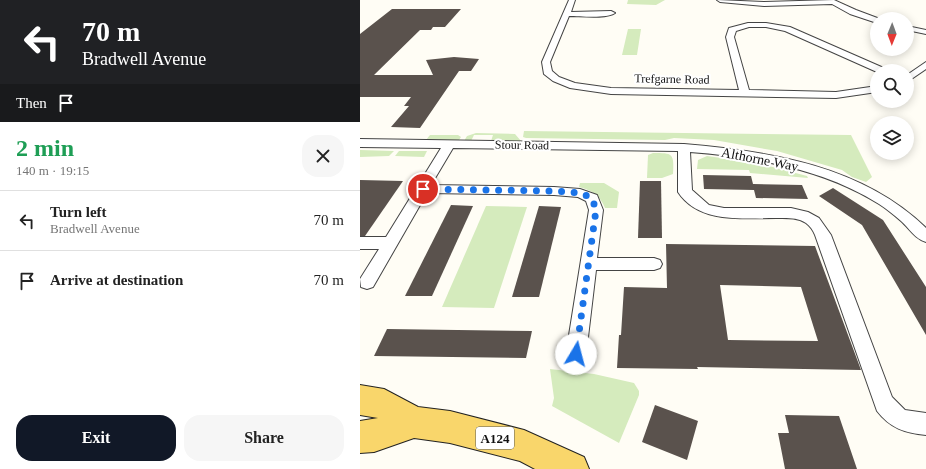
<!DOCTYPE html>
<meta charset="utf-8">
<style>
:root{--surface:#fff;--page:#f6f6f6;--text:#222;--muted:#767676;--line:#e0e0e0;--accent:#111827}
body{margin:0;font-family:"Times New Roman",serif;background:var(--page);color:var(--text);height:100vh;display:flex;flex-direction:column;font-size:15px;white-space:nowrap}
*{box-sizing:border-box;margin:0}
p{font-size:13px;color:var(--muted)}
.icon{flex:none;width:22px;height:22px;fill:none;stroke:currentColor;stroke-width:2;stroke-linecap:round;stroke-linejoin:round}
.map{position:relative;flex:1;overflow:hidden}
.drawer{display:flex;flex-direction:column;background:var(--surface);width:360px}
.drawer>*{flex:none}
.banner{background:#202124;color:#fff;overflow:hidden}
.needle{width:26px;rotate:181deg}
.buttons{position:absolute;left:510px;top:12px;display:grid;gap:8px}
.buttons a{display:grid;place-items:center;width:44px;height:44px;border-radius:50%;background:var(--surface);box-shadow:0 2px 10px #0003;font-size:20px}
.pin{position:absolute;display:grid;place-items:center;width:34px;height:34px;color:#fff;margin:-17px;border:2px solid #fff;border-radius:50%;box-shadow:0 1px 4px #0007}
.me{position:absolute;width:44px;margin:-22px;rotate:8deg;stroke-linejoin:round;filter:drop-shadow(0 0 3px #0008)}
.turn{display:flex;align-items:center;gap:14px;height:84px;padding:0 16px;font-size:18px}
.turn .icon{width:52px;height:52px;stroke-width:2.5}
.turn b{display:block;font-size:28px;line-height:34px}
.then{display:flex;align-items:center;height:38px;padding:0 16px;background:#0003;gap:8px;font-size:15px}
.round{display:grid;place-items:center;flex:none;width:42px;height:42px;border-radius:16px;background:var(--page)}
.head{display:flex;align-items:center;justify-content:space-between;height:68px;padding:0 16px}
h1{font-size:24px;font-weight:700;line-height:30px;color:#1e9e55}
.button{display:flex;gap:8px;margin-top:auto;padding:8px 16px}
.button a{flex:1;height:46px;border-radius:16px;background:var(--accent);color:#fff;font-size:16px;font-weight:700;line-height:46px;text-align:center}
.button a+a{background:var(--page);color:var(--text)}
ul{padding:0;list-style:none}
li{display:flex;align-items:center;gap:12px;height:60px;padding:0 16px;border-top:1px solid var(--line)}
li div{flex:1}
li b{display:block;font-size:15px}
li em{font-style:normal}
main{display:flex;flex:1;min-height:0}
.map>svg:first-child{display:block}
.green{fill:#d5ebbd}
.building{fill:#5a524d;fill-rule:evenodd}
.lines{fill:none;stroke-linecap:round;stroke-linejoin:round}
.street-casing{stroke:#444;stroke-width:2}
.primary-casing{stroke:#222;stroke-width:2}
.street{fill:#fff;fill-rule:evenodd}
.primary{fill:#f9d66b;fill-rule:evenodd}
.route{stroke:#1a73e8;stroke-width:7;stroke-dasharray:0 12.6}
.labels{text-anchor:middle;stroke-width:4;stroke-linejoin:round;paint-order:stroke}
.far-street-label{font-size:12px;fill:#111;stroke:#fff}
.shield{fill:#fff;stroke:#585858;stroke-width:1}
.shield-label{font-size:13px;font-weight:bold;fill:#111}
.street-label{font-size:14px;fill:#111;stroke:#fff}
</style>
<main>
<section class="drawer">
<div class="banner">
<div class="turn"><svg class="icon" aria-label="left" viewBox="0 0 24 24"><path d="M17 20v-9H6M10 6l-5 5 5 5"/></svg><div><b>70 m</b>Bradwell Avenue</div></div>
<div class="then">Then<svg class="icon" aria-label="arrive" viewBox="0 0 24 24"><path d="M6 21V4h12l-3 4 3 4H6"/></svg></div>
</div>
<div class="head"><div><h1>2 min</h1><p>140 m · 19:15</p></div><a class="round"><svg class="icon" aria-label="close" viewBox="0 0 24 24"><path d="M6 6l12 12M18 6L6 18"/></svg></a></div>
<ul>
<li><svg class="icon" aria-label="left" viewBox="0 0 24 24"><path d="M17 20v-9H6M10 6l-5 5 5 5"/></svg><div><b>Turn left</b><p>Bradwell Avenue</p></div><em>70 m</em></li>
<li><svg class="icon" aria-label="arrive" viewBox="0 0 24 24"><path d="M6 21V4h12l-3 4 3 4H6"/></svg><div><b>Arrive at destination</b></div><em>70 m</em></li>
</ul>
<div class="button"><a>Exit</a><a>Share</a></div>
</section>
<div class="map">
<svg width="566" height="469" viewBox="0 0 566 469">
<rect width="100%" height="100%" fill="#fffdf5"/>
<g class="green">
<path d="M268,0H305L296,5L267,4Z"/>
<path d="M268,29H281L277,55H262Z"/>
<path d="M164,131L491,135L512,177L506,182L492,177L482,170L417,151L354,140L314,138L305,140L166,138L163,137Z"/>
<path d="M116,133L155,134L161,141H131L133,135H114L111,141H104L107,136Z"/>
<path d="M70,135H98L101,137L99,140H66Z"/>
<path d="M0,150L34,151L29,156L0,157Z"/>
<path d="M39,151H67L64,157L35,156Z"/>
<path d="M293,153C313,153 314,153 313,174L302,178H287L288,155Z"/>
<path d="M347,156L397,163L447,176L448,178L390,173L389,170L337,169L338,160Z"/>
<path d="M220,183H244L259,192L257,208H245C240,195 231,190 219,187Z"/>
<path d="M126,206L167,207L134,308L82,307Z"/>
<path d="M190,369L234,374L274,383L279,391V395L259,443L192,406L194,398Z"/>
</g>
<g class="building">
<path d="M32,9H101L85,27H73L71,30H60L14,75H73L66,60L94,57L119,59L111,71H99L60,128L31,127L49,106H44L51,97H0V34Z"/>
<path d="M343,175L391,176L393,184L442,185L448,199L396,198L394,190L344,189Z"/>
<path d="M0,180L43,181L5,236H0Z"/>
<path d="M280,181H301L302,238H278Z"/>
<path d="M473,188L523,220L566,287V335L502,225L459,196Z"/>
<path d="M91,205L113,206L72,296H45Z"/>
<path d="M179,206L201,207L179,297H152Z"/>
<path d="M306,244L455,246L501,370L337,367L338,369L257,368L259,335H261L264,287L307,288ZM360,285L441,287L458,341L368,340Z"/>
<path d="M27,329L172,331L166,358L14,356Z"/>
<path d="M295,405L338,421L327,460L282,442Z"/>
<path d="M425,415L479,416L497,469H425L418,433H429Z"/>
</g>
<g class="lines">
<g class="street-casing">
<g id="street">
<path d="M209,0H215L211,12L251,11L255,13C247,19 220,16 209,16L190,62L192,71L199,77L215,83L251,88L379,90L366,37L369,28L388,23H406L430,27L526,69L528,71L517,72L425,31L406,27H389L376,31L374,37L389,90L476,92L517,86V92L476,98L251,94L210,88L193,81L184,74L182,62Z"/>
<path d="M357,0L404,2L474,0L496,10L520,19H517V22H514L490,14L472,4L404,6L360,2Z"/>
<path d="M547,26L566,30V34L547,30Z"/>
<path d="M566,62V69L547,82V75Z"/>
<path d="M0,139L324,144C409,151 503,166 566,228V242C555,239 549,228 541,221C534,215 527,209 519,204C463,169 395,157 330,152L332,190L349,205L364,208H431L448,212L459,218L471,235L532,397L545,410L566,413V435C545,433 530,428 517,411L455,235C453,230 450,226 446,223C437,217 426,218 416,218C383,218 339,224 318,192V151L93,148L71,185L194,187L220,189L237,195L243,210L237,258H294L300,260L302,264L300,268L294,270H236L226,354L223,360L216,363L209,360L206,354L229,210L226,201L218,197L194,195L67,193L13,287L7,289L1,287L0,279L19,249H0V237H26L81,148L0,147Z"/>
</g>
</g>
<g class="primary-casing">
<path id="primary" d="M0,385L24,389L58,407L90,411L164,430L224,457L229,469H175L160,461L90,443L54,438L14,452L0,453V421L18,418L0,415Z"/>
</g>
<use href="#street" class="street"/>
<use href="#primary" class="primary"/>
</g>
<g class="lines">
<path class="route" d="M63,189L194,191L220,193L232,198L236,210L216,354"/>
</g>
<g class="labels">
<g class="far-street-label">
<text transform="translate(312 79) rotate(1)" y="4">Trefgarne Road</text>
<text transform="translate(162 145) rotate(1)" y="4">Stour Road</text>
</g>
<rect class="shield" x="116" y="427" width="38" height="22" rx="3"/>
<g class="shield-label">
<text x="135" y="443">A124</text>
</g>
<g class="street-label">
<text transform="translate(400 159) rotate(11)" y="5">Althorne Way</text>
</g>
</g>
</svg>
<div class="buttons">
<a><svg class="needle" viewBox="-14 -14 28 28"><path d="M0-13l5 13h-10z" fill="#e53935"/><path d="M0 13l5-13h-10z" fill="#767676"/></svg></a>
<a><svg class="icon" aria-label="search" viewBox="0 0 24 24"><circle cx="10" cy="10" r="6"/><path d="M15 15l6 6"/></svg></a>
<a><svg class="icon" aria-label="layers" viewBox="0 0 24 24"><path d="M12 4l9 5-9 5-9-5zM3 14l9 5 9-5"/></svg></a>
</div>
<div class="pin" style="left:63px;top:189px;background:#d93025"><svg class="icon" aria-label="arrive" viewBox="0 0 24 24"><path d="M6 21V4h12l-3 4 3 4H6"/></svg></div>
<svg class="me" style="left:216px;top:354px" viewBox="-20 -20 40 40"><circle r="19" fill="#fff"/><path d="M0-13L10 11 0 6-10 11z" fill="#1a73e8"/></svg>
</div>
</main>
